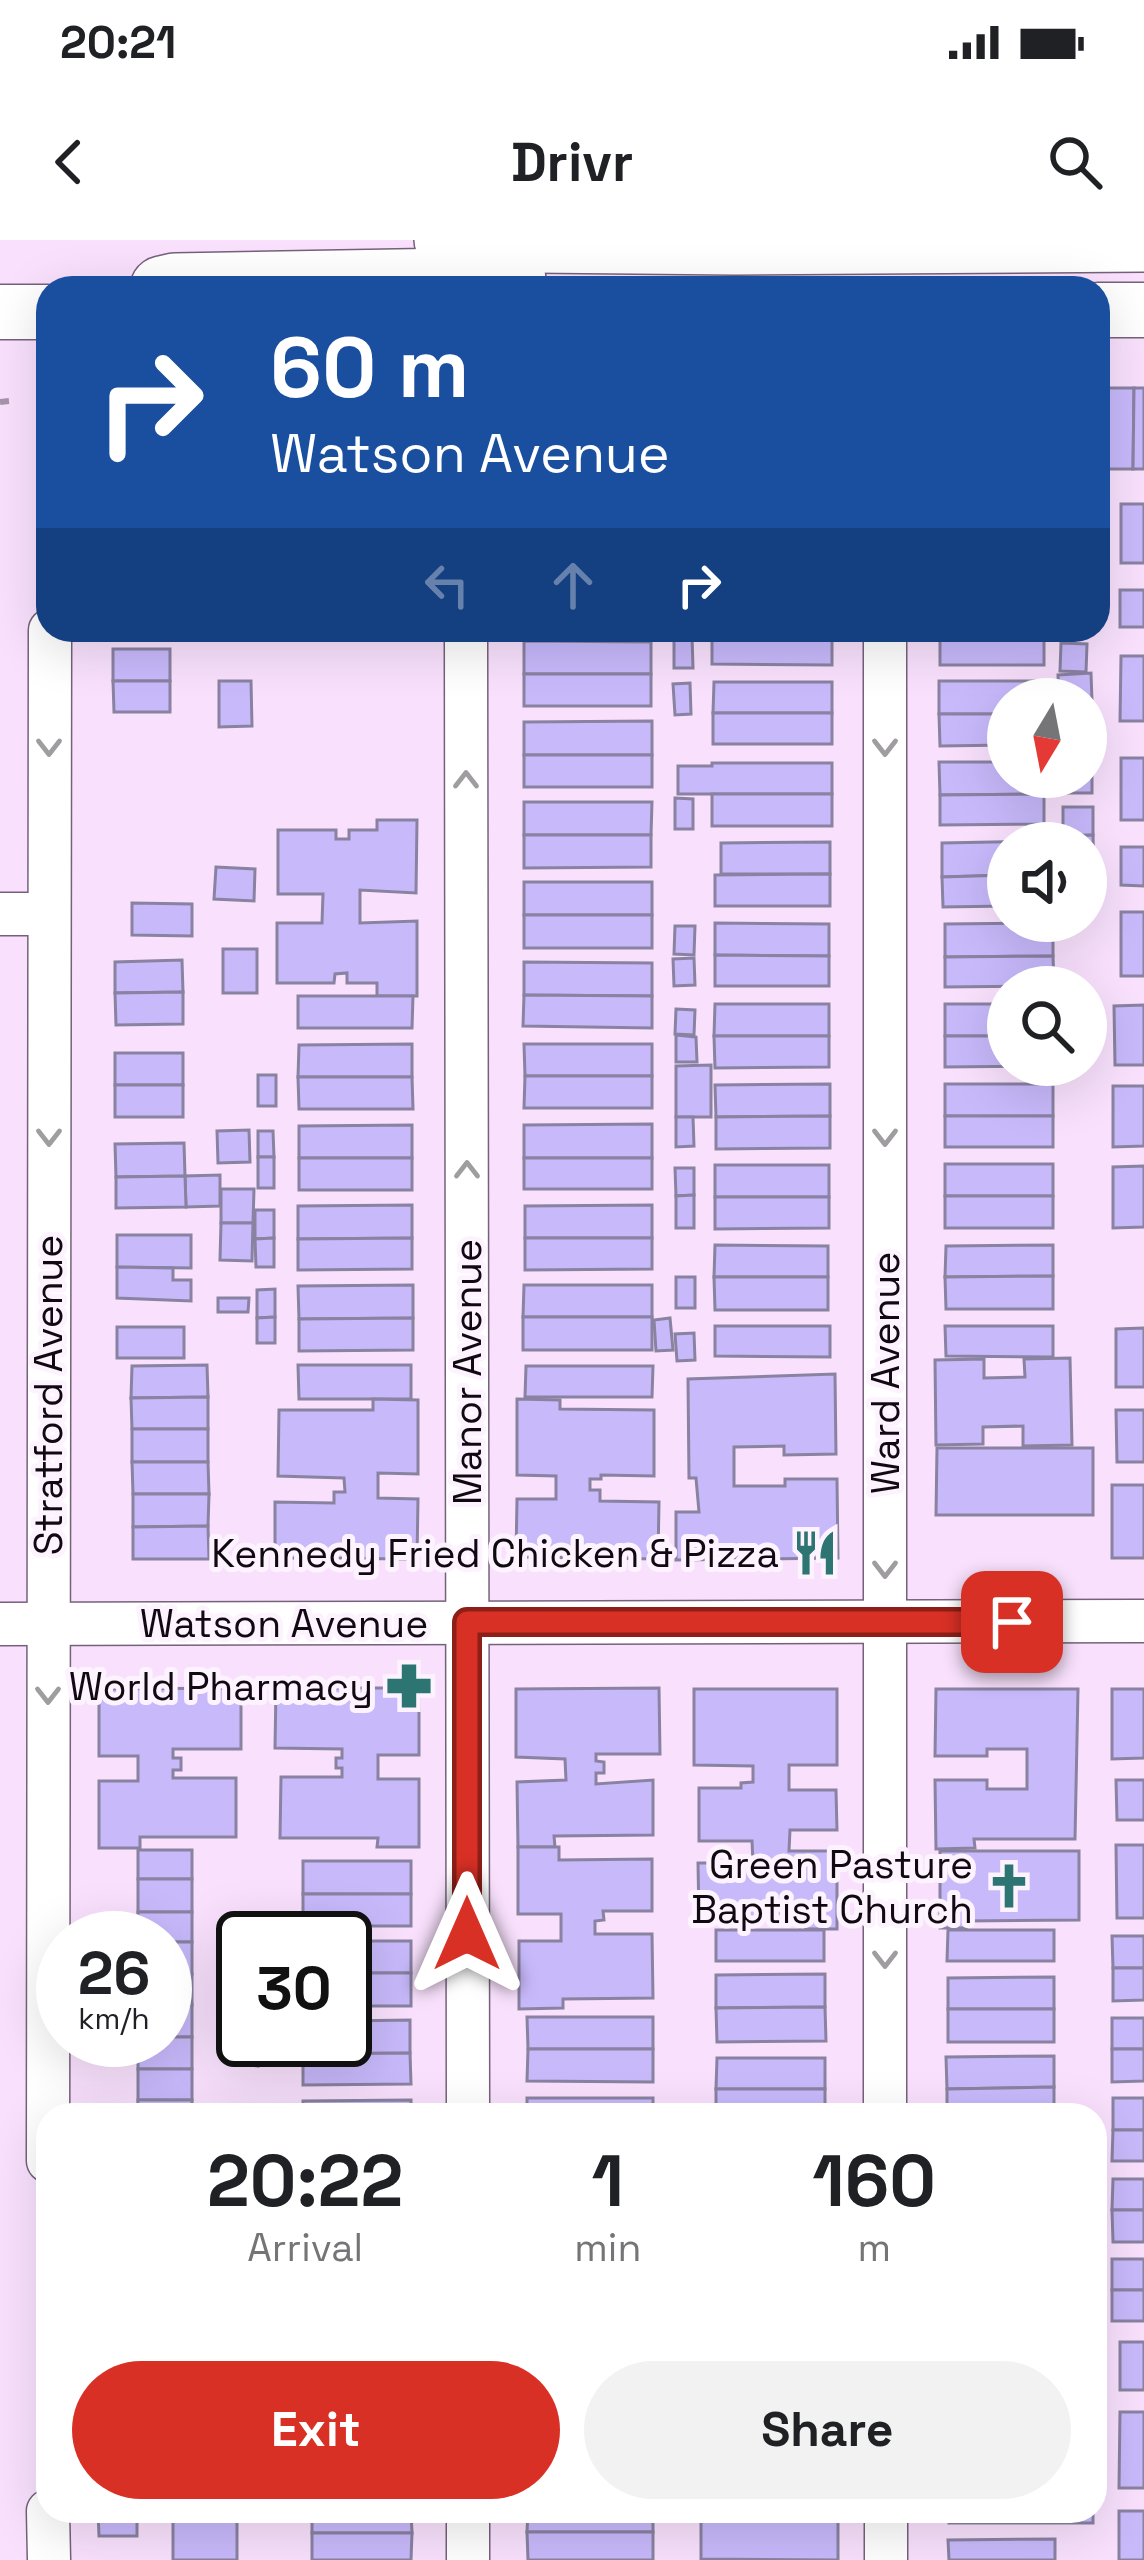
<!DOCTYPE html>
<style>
:root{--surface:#fff;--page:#f2f2f2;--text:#202124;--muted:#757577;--accent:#d93025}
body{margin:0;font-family:"Space Grotesk",sans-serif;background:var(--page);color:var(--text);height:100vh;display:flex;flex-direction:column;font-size:45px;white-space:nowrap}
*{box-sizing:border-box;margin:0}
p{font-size:39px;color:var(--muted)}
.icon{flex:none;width:66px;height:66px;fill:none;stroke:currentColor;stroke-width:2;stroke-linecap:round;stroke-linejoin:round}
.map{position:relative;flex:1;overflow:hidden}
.side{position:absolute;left:36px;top:1863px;width:1071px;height:420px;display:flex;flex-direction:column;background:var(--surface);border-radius:36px;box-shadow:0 12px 48px #0002}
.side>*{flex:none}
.hud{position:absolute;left:36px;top:36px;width:1074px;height:366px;border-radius:36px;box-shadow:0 12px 48px #0002;background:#1a4fa0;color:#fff;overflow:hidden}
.needle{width:78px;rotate:190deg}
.tools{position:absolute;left:987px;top:438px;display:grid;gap:24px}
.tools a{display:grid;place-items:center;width:120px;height:120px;border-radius:50%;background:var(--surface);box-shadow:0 12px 48px #0002;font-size:60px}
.speed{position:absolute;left:36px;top:1671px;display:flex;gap:24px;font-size:60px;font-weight:700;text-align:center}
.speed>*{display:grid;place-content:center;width:156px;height:156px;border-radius:50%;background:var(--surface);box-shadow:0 12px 48px #0002;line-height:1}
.speed small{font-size:30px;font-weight:400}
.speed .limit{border:6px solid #111;border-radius:18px;background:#fff;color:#111}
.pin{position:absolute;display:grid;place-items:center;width:102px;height:102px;color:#fff;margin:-51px;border-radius:24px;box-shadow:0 6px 18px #0006}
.me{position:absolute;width:132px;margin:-66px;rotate:0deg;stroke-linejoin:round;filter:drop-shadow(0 0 9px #0008)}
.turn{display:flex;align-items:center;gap:42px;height:252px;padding:0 36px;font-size:54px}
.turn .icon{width:156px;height:156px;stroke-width:2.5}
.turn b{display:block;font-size:84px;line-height:102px}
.lanes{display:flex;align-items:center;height:114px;padding:0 36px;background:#0003;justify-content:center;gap:60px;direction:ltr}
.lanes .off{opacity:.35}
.eta{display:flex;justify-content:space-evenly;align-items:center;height:204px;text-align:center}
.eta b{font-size:72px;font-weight:700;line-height:84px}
.button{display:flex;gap:24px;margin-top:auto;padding:24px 36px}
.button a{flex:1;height:138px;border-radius:72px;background:var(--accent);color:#fff;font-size:48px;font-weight:700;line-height:138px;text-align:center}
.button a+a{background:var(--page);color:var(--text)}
.status{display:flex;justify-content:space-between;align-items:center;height:84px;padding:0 60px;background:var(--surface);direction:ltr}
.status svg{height:33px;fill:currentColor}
header{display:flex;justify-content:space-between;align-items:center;height:156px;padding:0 36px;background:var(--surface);font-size:54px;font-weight:700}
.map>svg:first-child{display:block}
.building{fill:#c8b9fb;stroke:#8982a1;stroke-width:3}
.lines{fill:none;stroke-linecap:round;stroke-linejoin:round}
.minor-casing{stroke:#76617a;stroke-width:45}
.major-casing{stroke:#76617a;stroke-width:57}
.highway-casing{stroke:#76617a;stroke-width:66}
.path{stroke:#a694aa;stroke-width:6;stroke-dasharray:9 9;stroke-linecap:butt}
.minor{stroke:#fff;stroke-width:42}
.major{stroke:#fff;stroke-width:54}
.highway{stroke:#fff;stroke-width:63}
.oneway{stroke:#9f9da0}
.route-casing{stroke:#8d1f18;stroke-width:30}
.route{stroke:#d93025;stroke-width:21}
.labels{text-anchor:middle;stroke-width:10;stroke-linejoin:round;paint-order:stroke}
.street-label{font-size:39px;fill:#100912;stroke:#fdf3ff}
.poi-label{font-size:39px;fill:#100912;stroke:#fdf3ff;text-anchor:end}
</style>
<div class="status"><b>20:21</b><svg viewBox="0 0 49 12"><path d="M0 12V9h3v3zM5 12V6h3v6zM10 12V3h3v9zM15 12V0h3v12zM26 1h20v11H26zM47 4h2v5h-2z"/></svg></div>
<header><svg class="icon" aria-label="back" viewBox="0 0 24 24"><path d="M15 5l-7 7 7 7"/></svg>Drivr<svg class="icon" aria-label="search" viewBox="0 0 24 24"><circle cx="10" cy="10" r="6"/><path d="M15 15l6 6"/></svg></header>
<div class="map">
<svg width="1144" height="2320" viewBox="0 0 1144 2320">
<rect width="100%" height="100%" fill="#f9e1fd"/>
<g class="building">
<path d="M1098,148H1103L1102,229H1098Z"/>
<path d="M1103,148H1134L1133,229H1102Z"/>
<path d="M1134,148H1144V229H1133Z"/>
<rect x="1121" y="264" width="23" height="59"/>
<rect x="1120" y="350" width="24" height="37"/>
<rect x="712" y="390" width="120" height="4"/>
<rect x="940" y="390" width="104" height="4"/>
<path d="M712,394H832V425L712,424Z"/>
<rect x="940" y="394" width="104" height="31"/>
<path d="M674,396H692L693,428H674Z"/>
<path d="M524,401L651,402V434H524Z"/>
<path d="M1061,403L1087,404L1086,432L1060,431Z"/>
<rect x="113" y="409" width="57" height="32"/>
<path d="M1121,416H1144V481H1120Z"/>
<path d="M1091,433L1092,461L1059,459L1058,435Z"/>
<rect x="524" y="434" width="127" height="32"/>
<path d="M113,441H170V472H114Z"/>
<path d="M219,441H251L252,486L219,487Z"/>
<path d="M939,441H1045V459H1008V474H939Z"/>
<path d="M714,442H832V473H713Z"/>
<path d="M690,443L691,474L675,475L673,444Z"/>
<rect x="713" y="473" width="119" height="31"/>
<path d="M939,474H1008V505L940,506Z"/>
<path d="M652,481V515H524V482Z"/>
<path d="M1086,513H1092V553H1063V537H1086Z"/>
<rect x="524" y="515" width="128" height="32"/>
<rect x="1121" y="518" width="23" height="62"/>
<path d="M939,522H1008V537H1044V554L940,555Z"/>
<path d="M712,523H832V554H678V526H712Z"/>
<rect x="712" y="554" width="120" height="32"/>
<path d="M1044,554V584L940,585V555Z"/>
<path d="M675,558L693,559V589H675Z"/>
<path d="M524,562H652L651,595H524Z"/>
<path d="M1063,567H1093V595L1063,596Z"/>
<path d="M377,580H417L416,653L360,650V683L417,681V756H377V743H347V733L335,734L334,743H277V683H322L323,654H278V590H336V599H349V590H377Z"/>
<path d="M524,595H651V627L524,628Z"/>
<path d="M1093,595L1094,632H1086V603H1064L1063,596Z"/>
<path d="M1044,601V603H1008V635L942,637V603Z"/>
<path d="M830,602V634H721V603Z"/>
<path d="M1121,607H1144V646L1121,645Z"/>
<path d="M216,627L255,629L254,661L214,659Z"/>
<path d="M830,634V666H715V635Z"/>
<path d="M1008,635V666L943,667L942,637Z"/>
<rect x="524" y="642" width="128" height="33"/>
<path d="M132,663L192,664V696L132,695Z"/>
<rect x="1121" y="672" width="23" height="64"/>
<rect x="524" y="675" width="128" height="33"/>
<path d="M715,683L829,684V716L715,715Z"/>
<path d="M1053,683V716L945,717V684Z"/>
<path d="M675,686H695L694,715L674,714Z"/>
<rect x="223" y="709" width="34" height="44"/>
<path d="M715,715L829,716V746H715Z"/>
<path d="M1053,716L1054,746L945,747V717Z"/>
<path d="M694,718L695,745L674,746L673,719Z"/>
<path d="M182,720L183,752L115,753V722Z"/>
<path d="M524,722L652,723V756L524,755Z"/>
<path d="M183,752V784L116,785L115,753Z"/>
<path d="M524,755L652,756V788L523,786Z"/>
<path d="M298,756H413L412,788H298Z"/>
<path d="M715,764H829V796H714Z"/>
<rect x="945" y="764" width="63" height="32"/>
<path d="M1144,765V825H1115L1114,766Z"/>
<path d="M676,769L695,770L694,795L675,794Z"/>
<path d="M676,795L696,797L697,822H676Z"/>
<path d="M714,796H829V827L715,828Z"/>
<path d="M945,796H1008V825L1054,826L945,827Z"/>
<path d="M412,804V837H298L299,805Z"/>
<path d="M524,804H652V836H525Z"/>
<rect x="115" y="813" width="68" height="32"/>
<path d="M711,825V877H676V826Z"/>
<rect x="258" y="835" width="18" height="31"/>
<path d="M525,836H652V868H524Z"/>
<path d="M298,837H412L413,869H299Z"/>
<path d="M830,844V876L716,877L715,845Z"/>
<rect x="945" y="844" width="108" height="32"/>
<rect x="115" y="845" width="68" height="32"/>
<path d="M1113,846H1144V906L1113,907Z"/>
<path d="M830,876V908L716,909V877Z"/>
<rect x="945" y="876" width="108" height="31"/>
<path d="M676,877H693L694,906L676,907Z"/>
<path d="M652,884V918H524V885Z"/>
<path d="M412,885V918H299V886Z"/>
<path d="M249,890L250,922L218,923L217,891Z"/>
<path d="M258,891H273L274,917H258Z"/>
<path d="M184,903L185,936L116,937L115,904Z"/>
<rect x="258" y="917" width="16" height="31"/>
<rect x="299" y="918" width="113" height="32"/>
<rect x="524" y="918" width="128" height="31"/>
<rect x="945" y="924" width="108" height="32"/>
<rect x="715" y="925" width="114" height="32"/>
<path d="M1144,926V987L1113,988V927Z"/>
<path d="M675,928H694V955L676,956Z"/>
<path d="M220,935V966L186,967L185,936Z"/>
<path d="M185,936L186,967L116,968V937Z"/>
<path d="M221,949H254L253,983H221Z"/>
<path d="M694,955V988H676V956Z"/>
<rect x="945" y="956" width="108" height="32"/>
<path d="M715,957H829V988L715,989Z"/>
<path d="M412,965V998L298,999V966Z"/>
<path d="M652,965V998H525V966Z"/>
<path d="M255,970H274V998L255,999Z"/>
<path d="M221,983H253L252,1021L220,1020Z"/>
<path d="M117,995H191V1028L117,1027Z"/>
<path d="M274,998V1027H256L255,999Z"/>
<path d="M412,998V1029L298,1030V999Z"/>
<path d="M525,998H652V1029L525,1030Z"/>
<path d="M715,1005L828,1006V1037H714Z"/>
<path d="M1053,1005V1036L945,1037L946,1006Z"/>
<path d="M117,1027L173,1028V1040H191V1061L117,1058Z"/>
<path d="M1053,1036V1069H946L945,1037Z"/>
<rect x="676" y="1037" width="19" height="31"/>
<path d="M714,1037H828V1070H715Z"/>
<path d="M413,1045V1078L299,1079L298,1046Z"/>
<path d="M524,1045H652V1077H523Z"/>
<path d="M275,1049V1077L257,1078V1050Z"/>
<path d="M218,1058H249L248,1072H218Z"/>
<path d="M275,1077V1103H257V1078Z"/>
<rect x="523" y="1077" width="129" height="33"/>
<path d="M413,1078V1110L299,1111V1079Z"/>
<path d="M670,1078L673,1110L656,1111L654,1080Z"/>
<path d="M715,1086H830V1117L715,1116Z"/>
<path d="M945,1086H1053V1117L946,1116Z"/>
<rect x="117" y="1087" width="67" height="31"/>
<path d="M1144,1088V1147H1116V1089Z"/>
<path d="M694,1093L695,1120L677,1121L675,1094Z"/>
<path d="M1070,1118L1072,1205L1023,1206V1186L983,1187V1204L936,1205L935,1120L984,1119V1138L1025,1137L1024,1119Z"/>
<path d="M207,1125L208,1157L131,1158L132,1126Z"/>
<path d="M298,1125H411V1159H299Z"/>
<path d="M526,1126H653L652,1157H525Z"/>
<path d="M835,1134L836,1214L784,1215V1206L734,1207V1246H785V1239H837L838,1318L676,1320V1272H699L696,1238H689L688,1139Z"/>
<path d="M208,1157V1189H132L131,1158Z"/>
<path d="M373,1159L418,1160V1234L378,1233V1258L418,1259L417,1319L275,1318V1262L334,1263V1252H345L344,1238L278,1236L279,1170H373Z"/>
<path d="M517,1159L560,1160V1169L654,1170V1236L601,1235V1239H590V1250H600V1261L659,1262L658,1319L516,1317L517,1259H556V1236L517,1235Z"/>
<path d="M1116,1170H1144V1222H1117Z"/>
<rect x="132" y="1189" width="76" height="33"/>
<path d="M937,1208H1093V1275H936Z"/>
<path d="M132,1222H208L209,1254H133Z"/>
<rect x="1112" y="1245" width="32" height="73"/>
<path d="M133,1254H209L208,1286L133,1287Z"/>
<path d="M208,1286L209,1319H133V1287Z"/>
<path d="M241,1448V1509H173V1518H181V1530H173V1538H236V1597H140V1608H99V1541H138V1516H99V1449Z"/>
<path d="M276,1448H419V1515H378V1539H419V1607H377L378,1598H280L281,1537H342V1528H336V1518H342V1509L275,1508Z"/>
<path d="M659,1448L660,1514H596V1521L604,1522V1533H596V1544L653,1540V1595L554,1596L555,1607H518L517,1542L566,1540L565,1519L516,1517V1449Z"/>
<path d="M694,1449H837V1525H789V1550H836L837,1590H790L789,1611H837V1689H801V1678H699L698,1623H753L752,1601H699V1548H741V1543L753,1542V1526L694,1525Z"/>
<path d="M936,1449H1078L1075,1599H974L975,1608L936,1609L935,1540H987V1549H1027V1509H987V1516H935Z"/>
<path d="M1112,1449H1144V1518L1112,1519Z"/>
<path d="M1116,1540H1144V1580H1117Z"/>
<path d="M1116,1605H1144V1678H1117Z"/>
<path d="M518,1607H559V1620L652,1619V1671H603L604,1680L595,1681V1694H652L653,1758L563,1759V1768L519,1769V1701H561V1674H518Z"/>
<rect x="138" y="1610" width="54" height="29"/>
<path d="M940,1611H1079V1680L966,1681V1688H940Z"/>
<rect x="303" y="1621" width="108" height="33"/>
<rect x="138" y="1639" width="54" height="33"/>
<rect x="303" y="1654" width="108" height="32"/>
<path d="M138,1672H192V1702H165V1698H138Z"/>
<rect x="716" y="1690" width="108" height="31"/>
<path d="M948,1690H1054V1721H947Z"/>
<path d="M1112,1696H1144V1728H1113Z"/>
<rect x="345" y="1701" width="66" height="32"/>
<rect x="165" y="1702" width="27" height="32"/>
<path d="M1113,1728H1144V1760L1113,1761Z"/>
<rect x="345" y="1733" width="66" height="33"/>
<rect x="165" y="1734" width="27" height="31"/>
<path d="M825,1734V1767L716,1768V1735Z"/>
<path d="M1054,1737V1769H948V1738Z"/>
<rect x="165" y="1765" width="27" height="32"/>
<path d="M825,1767L826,1801L717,1802L716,1768Z"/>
<rect x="948" y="1769" width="106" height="33"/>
<path d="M527,1777H653V1809H528Z"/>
<rect x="1112" y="1778" width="32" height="31"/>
<path d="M410,1780V1813L303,1814V1800H345V1781Z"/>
<path d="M165,1797H192V1829H138V1800H165Z"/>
<path d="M243,1800H259L258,1826L242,1824Z"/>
<path d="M528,1809H653V1842L527,1841Z"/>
<path d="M1112,1809H1144V1841L1112,1842Z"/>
<path d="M410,1813L411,1844L303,1845V1814Z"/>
<path d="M1054,1816V1847L947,1849L946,1817Z"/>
<path d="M717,1818H825V1849H716Z"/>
<rect x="138" y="1829" width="54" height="31"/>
<path d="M1054,1847V1875H947V1849Z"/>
<rect x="716" y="1849" width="109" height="26"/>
<rect x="527" y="1858" width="126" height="17"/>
<rect x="1113" y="1858" width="31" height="32"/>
<path d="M138,1860H192V1875H137Z"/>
<path d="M411,1860V1875H303V1861Z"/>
<path d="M1113,1890H1144V1921H1112Z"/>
<path d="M1113,1939H1144V1970H1112Z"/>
<path d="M1112,1970H1144V2002H1113Z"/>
<rect x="1112" y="2019" width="32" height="31"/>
<rect x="1112" y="2050" width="32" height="31"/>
<rect x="1120" y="2102" width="24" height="48"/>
<path d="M1120,2172H1144V2248H1119Z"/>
<path d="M98,2271H237V2320H173V2274H137V2296H99Z"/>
<path d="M312,2271H411L412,2293H312Z"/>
<path d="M528,2271H653V2292H527Z"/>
<path d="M701,2271H838V2320L701,2319Z"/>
<rect x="949" y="2271" width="144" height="12"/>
<rect x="1119" y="2271" width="25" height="49"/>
<path d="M527,2292H653V2320H528Z"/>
<path d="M312,2293H412L411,2320H312Z"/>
<path d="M1055,2299V2320H949L948,2300Z"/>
</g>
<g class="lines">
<g class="minor-casing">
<g id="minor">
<path d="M466,390L468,1875"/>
<path d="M885,390V1875"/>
<path d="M0,674H49"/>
<path d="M0,1384L1144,1381"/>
<path d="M48,1921L50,390"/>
<path d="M48,2271L49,2320"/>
<path d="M468,2271V2320"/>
<path d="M886,2271V2320"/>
</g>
</g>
<g class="major-casing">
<g id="major">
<path d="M1098,70H1144"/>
<path d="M0,72H48"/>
</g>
</g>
<g class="highway-casing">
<g id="highway">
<path d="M446,0L736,3L1144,0"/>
<path d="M162,48L175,45L514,39"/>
</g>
</g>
<path class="path" d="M0,162L10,161"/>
<use href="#minor" class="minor"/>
<use href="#major" class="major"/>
<use href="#highway" class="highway"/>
</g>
<defs><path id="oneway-chevron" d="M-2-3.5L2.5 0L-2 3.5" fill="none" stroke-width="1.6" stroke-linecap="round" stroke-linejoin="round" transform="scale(3)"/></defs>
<g class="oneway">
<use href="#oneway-chevron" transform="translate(49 507) rotate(90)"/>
<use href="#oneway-chevron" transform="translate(885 507) rotate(90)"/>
<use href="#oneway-chevron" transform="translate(466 540) rotate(-90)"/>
<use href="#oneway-chevron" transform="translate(49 897) rotate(90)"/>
<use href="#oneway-chevron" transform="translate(885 897) rotate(90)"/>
<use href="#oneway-chevron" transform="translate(467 930) rotate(-90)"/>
<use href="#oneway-chevron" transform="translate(885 1329) rotate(90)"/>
<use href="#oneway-chevron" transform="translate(48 1455) rotate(90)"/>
<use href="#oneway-chevron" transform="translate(885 1719) rotate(90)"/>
</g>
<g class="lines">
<g class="route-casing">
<path id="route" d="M467,1694V1382H1012"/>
</g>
<use href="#route" class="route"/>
</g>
<defs>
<g id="restaurant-bare" transform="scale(3.6)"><path d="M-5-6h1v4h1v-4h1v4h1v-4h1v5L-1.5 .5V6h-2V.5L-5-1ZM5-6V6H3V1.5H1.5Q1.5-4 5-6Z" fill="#2c7572" stroke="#fdf3ff" stroke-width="2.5" paint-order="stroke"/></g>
<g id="pharmacy-bare" transform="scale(3.6)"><path d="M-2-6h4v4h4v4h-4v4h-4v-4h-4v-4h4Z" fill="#2c7572" stroke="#fdf3ff" stroke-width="2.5" paint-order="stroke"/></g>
<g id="church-bare" transform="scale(3.6)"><path d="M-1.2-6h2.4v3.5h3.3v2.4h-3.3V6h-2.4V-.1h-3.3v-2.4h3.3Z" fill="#2c7572" stroke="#fdf3ff" stroke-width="2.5" paint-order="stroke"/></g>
</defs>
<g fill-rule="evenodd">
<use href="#restaurant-bare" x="815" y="1313"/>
<use href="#pharmacy-bare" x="409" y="1446"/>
<use href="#church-bare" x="1009" y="1646"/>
</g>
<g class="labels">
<g class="street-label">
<text transform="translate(467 1132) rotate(-90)" y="14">Manor Avenue</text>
<text transform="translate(885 1133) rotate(-90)" y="14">Ward Avenue</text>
<text transform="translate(48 1155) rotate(-90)" y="14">Stratford Avenue</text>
<text x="284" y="1397">Watson Avenue</text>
</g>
<g class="poi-label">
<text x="779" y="1327">Kennedy Fried Chicken &amp; Pizza</text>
<text x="373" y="1460">World Pharmacy</text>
<text x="973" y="1638">Green Pasture<tspan x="973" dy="45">Baptist Church</tspan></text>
</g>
</g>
</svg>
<div class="tools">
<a><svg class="needle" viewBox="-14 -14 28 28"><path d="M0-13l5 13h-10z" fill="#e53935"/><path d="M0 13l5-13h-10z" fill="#757577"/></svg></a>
<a><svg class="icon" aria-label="sound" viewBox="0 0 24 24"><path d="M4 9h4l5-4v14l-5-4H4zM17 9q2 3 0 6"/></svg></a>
<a><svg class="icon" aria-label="search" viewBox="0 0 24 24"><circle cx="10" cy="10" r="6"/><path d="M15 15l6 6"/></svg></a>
</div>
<div class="speed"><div>26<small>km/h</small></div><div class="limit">30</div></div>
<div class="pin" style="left:1012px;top:1382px;background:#d93025"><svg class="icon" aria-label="arrive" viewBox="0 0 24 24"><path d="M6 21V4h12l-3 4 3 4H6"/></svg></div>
<svg class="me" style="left:467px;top:1694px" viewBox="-20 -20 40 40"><path d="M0-17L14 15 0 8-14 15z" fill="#d93025" stroke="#fff" stroke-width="4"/></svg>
<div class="hud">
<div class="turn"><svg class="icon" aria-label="right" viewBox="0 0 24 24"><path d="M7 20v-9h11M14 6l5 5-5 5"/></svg><div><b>60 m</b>Watson Avenue</div></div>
<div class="lanes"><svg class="icon off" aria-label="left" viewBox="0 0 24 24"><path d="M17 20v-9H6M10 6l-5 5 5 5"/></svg><svg class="icon off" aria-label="ahead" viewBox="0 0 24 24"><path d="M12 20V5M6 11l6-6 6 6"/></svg><svg class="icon" aria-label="right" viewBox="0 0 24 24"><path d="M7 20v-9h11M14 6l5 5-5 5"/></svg></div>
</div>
<section class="side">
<div class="eta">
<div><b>20:22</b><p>Arrival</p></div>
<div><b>1</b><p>min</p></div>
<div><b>160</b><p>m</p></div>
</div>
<div class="button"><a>Exit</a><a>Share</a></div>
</section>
</div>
